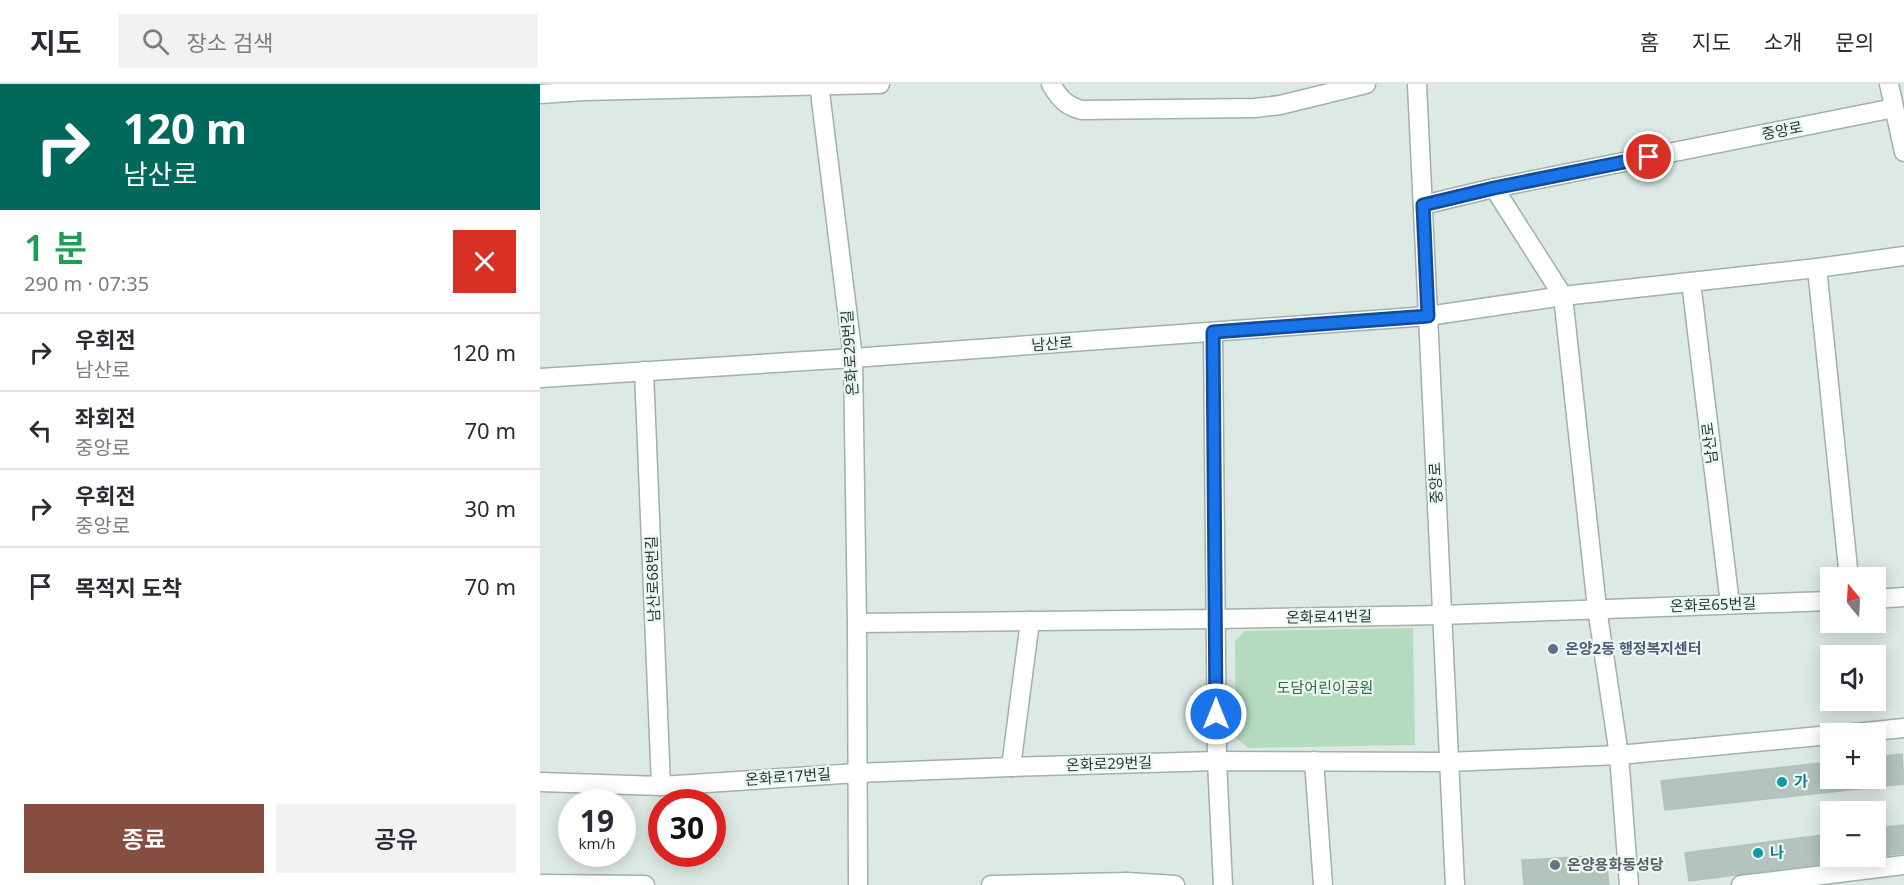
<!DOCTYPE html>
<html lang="ko">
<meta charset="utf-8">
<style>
:root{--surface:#fff;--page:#f2f2f3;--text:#2b2b33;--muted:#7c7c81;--line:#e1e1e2;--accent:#854e40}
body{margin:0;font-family:"Noto Sans","Noto Sans KR",sans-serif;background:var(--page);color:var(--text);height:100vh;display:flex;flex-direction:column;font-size:22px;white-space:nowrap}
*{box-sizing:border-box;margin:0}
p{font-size:20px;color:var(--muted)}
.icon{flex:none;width:33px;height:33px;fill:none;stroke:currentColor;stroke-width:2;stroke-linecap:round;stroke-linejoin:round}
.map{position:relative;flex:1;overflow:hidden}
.sheet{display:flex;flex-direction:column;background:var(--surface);width:540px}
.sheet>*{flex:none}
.guide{background:#00695c;color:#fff;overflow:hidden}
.needle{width:39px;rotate:342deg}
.controls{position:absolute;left:1280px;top:483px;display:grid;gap:12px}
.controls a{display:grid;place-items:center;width:66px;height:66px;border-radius:0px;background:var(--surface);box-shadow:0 3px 15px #0003;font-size:30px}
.speed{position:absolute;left:18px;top:705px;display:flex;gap:12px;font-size:30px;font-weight:700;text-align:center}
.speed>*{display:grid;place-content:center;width:78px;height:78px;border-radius:50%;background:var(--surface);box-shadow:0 3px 15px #0003;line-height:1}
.speed small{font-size:15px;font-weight:400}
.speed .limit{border:9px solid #d22;background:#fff;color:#111}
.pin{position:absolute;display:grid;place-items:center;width:51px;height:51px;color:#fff;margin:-26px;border:3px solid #fff;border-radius:50%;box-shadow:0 2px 6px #0007}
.me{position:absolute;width:66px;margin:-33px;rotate:0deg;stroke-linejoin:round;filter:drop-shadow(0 0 4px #0008)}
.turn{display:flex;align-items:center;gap:21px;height:126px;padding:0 24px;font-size:27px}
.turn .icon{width:78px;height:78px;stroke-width:2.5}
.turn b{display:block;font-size:42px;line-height:51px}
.round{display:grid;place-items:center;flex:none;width:63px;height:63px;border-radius:0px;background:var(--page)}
.headline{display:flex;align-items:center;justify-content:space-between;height:102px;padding:0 24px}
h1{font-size:36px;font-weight:600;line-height:45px;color:#1e9e55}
.action{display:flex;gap:12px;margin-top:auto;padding:12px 24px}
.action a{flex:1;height:69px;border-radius:0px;background:var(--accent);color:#fff;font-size:24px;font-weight:600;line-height:69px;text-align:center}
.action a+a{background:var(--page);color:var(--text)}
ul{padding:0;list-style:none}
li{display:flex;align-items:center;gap:18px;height:78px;padding:0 24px;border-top:2px solid var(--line)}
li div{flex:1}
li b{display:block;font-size:22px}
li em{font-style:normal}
header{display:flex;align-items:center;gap:36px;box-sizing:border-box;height:84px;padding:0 30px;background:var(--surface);border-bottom:2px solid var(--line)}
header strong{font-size:28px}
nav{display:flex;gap:33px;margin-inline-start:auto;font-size:21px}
.search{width:420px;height:54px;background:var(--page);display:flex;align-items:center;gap:15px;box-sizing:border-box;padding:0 21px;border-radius:0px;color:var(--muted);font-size:22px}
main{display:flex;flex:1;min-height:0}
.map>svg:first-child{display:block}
.green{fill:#b5dbbf}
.building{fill:#b2c4bc;stroke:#afc2bb;stroke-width:1.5}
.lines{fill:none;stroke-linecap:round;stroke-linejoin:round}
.minor-casing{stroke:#a0b0ab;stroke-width:21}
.minor{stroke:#fff;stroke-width:18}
.route-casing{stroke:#114b97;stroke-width:15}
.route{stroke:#1a73e8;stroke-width:10}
.service-dot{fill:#5c6f8a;stroke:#edf6f1;stroke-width:2}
.culture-dot{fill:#0f9aa8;stroke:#edf6f1;stroke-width:2}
.worship-dot{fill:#6b7280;stroke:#edf6f1;stroke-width:2}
.labels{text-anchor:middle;stroke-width:4.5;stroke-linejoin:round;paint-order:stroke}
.street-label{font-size:15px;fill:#1f3831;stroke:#edf6f1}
.service-label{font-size:15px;font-weight:bold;fill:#4e5e75;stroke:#edf6f1;text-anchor:start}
.park-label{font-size:15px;fill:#296f44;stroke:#edf6f1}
.culture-label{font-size:15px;font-weight:bold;fill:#0d838f;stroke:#edf6f1;text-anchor:start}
.worship-label{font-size:15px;font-weight:bold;fill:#5b616d;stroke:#edf6f1;text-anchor:start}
</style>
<header>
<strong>지도</strong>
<div class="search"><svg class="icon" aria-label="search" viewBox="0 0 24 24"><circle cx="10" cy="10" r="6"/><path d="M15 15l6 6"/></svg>장소 검색</div>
<nav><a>홈</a><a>지도</a><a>소개</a><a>문의</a></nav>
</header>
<main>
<section class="sheet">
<div class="guide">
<div class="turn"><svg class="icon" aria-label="right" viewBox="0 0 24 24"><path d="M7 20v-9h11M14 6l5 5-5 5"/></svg><div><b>120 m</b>남산로</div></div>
</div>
<div class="headline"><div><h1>1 분</h1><p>290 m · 07:35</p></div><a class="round" style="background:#d93025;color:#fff"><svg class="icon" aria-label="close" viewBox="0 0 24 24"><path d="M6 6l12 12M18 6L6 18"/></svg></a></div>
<ul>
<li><svg class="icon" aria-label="right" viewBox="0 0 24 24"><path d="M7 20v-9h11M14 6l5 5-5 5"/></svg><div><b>우회전</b><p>남산로</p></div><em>120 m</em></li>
<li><svg class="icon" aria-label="left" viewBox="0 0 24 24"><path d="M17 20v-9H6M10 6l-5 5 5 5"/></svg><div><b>좌회전</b><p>중앙로</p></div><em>70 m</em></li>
<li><svg class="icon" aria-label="right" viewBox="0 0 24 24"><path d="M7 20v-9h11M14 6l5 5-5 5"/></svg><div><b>우회전</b><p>중앙로</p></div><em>30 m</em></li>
<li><svg class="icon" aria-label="arrive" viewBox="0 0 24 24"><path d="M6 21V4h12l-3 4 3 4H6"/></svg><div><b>목적지 도착</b></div><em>70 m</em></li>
</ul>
<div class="action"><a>종료</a><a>공유</a></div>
</section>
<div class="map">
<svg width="1364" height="801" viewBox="0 0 1364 801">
<rect width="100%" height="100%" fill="#dde9e4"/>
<path class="green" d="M873,544L875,661L708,664L696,654L695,557L705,547Z"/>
<g class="building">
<path d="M1362,670L1364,700L1125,726L1121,697L1290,678V694H1335V673Z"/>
<path d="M1364,741V769L1149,797L1145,769L1290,750V772H1335V744Z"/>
<path d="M1054,772V786L1067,785L1069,801H984L982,776Z"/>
</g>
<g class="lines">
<g class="minor-casing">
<g id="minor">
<path d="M279,0L313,274L317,539L318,801"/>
<path d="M511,0C520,15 525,21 541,26L715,24L740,21L826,0"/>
<path d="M877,0L915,801"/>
<path d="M1349,0L1364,68"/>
<path d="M0,10L44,7L340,0"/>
<path d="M954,104L1023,212L1057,524L1079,671L1089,801"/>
<path d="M883,121L954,104L1354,24"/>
<path d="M1277,184L1309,494"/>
<path d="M1151,198L1190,520"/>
<path d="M673,248L677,677L683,801"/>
<path d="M104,287L121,702"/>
<path d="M0,294L313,274L888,232L1023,212L1277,184L1364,172"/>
<path d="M1335,515L1364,513"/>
<path d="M317,539L677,535L902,531L1290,517"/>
<path d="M1306,650L1364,644"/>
<path d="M774,677L783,801"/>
<path d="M471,683L490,537"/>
<path d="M0,698L121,702L317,689L471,683L677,677L908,678L1079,671L1290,651"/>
<path d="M0,800L105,801"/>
<path d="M451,801L587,798"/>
<path d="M587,801V798L635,801"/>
<path d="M1201,801L1364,781"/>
</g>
</g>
<use href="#minor" class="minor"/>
</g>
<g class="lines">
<g class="route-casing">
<path id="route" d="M676,630L673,248L888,232L883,121L954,104L1109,73"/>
</g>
<use href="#route" class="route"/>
</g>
<circle class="service-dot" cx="1013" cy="565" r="6"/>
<g class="culture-dot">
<circle cx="1242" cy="698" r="6"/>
<circle cx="1218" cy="769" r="6"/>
</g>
<circle class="worship-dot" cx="1015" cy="781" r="6"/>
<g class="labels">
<g class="street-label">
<text transform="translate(1242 47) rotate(-11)" y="5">중앙로</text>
<text transform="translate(512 260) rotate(-4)" y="5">남산로</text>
<text transform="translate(310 269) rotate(-94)" y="5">온화로29번길</text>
<text transform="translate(1170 359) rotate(-97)" y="5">남산로</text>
<text transform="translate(896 399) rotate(-93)" y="5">중앙로</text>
<text transform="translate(113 495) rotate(-92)" y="5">남산로68번길</text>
<text transform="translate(1173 521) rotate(-2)" y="5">온화로65번길</text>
<text transform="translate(789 533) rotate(-1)" y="5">온화로41번길</text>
<text transform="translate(569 680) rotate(-2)" y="5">온화로29번길</text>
<text transform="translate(248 693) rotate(-4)" y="5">온화로17번길</text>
</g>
<g class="service-label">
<text x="1025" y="570">온양2동 행정복지센터</text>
</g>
<g class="park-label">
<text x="785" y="609">도담어린이공원</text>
</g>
<g class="culture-label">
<text x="1254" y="703">가</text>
<text x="1230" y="774">나</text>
</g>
<g class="worship-label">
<text x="1027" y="786">온양용화동성당</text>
</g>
</g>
</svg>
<div class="controls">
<a><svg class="needle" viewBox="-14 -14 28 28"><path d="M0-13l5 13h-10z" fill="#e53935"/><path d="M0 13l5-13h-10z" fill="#7c7c81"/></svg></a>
<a><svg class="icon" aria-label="sound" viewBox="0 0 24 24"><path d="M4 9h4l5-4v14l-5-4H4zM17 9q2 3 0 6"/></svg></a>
<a>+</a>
<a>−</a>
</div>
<div class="speed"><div>19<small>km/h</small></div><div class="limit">30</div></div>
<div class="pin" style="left:1109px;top:73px;background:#d93025"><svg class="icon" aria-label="arrive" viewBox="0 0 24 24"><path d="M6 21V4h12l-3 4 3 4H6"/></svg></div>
<svg class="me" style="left:676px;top:630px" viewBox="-20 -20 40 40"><circle r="17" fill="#1a73e8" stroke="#fff" stroke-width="3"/><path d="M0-11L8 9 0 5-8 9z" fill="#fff"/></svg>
</div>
</main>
